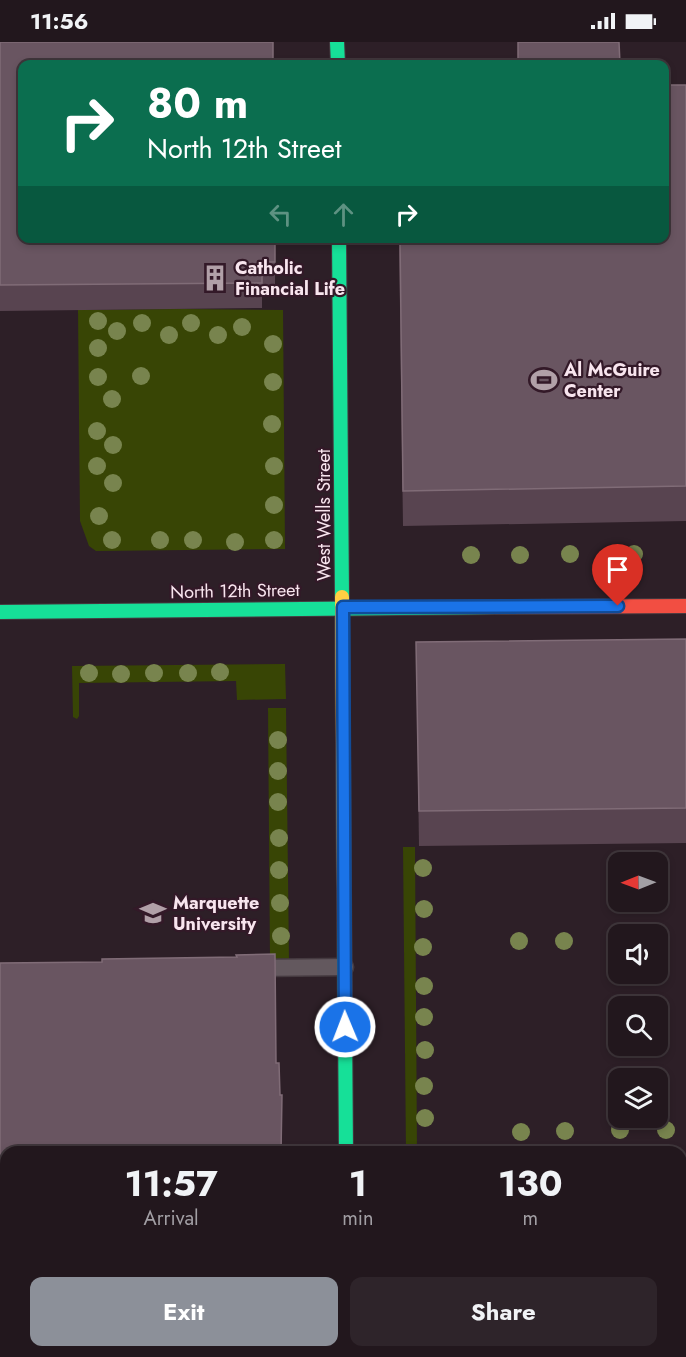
<!DOCTYPE html>
<style>
:root{--surface:#22171d;--page:#2e242a;--text:#f1f3f6;--muted:#a29fa4;--line:#3f363b;--accent:#8c9099}
body{margin:0;font-family:Jost,sans-serif;background:var(--page);color:var(--text);height:100vh;display:flex;flex-direction:column;font-size:22px;white-space:nowrap}
*{box-sizing:border-box;margin:0}
p{font-size:20px;color:var(--muted)}
.icon{flex:none;width:33px;height:33px;fill:none;stroke:currentColor;stroke-width:2;stroke-linecap:round;stroke-linejoin:round}
.map{position:relative;flex:1;overflow:hidden}
.details{position:absolute;left:0px;top:1104px;width:687px;height:212px;display:flex;flex-direction:column;background:var(--surface);border-radius:18px 18px 0 0;box-shadow:0 3px 9px #0003,0 0 0 2px var(--line)}
.details>*{flex:none}
.guide{position:absolute;left:18px;top:18px;width:651px;height:183px;border-radius:12px;box-shadow:0 3px 9px #0003,0 0 0 2px var(--line);background:#0b6e4f;color:#fff;overflow:hidden}
.needle{width:39px;rotate:269deg}
.buttons{position:absolute;left:608px;top:810px;display:grid;gap:12px}
.buttons a{display:grid;place-items:center;width:60px;height:60px;border-radius:12px;background:var(--surface);box-shadow:0 3px 9px #0003,0 0 0 2px var(--line);font-size:30px}
.pin{position:absolute;display:grid;place-items:center;width:51px;height:51px;color:#fff;margin:-62px -26px;border-radius:50% 50% 50% 0;rotate:-45deg;box-shadow:0 0 6px #0007}
.pin .icon{rotate:45deg}
.me{position:absolute;width:66px;margin:-33px;rotate:359deg;stroke-linejoin:round;filter:drop-shadow(0 0 4px #0008)}
.turn{display:flex;align-items:center;gap:21px;height:126px;padding:0 30px;font-size:27px}
.turn .icon{width:78px;height:78px;stroke-width:2.5}
.turn b{display:block;font-size:42px;line-height:51px}
.lanes{display:flex;align-items:center;height:57px;padding:0 30px;background:#0003;justify-content:center;gap:30px;direction:ltr}
.lanes .off{opacity:.35}
.eta{display:flex;justify-content:space-evenly;align-items:center;height:102px;text-align:center}
.eta b{font-size:36px;font-weight:700;line-height:42px}
.primary-button{display:flex;gap:12px;margin-top:auto;padding:12px 30px}
.primary-button a{flex:1;height:69px;border-radius:12px;background:var(--accent);color:#fff;font-size:24px;font-weight:700;line-height:69px;text-align:center}
.primary-button a+a{background:var(--page);color:var(--text)}
.status{display:flex;justify-content:space-between;align-items:center;height:42px;padding:0 30px;background:var(--surface);direction:ltr}
.status svg{height:16px;fill:currentColor}
.map>svg:first-child{display:block}
.green{fill:#384505}
.lines{fill:none;stroke-linecap:round;stroke-linejoin:round}
.lane-casing{stroke:#453a40;stroke-width:19}
.street-casing{stroke:#453a40;stroke-width:35}
.fast-casing{stroke:#453a40;stroke-width:16}
.slow-casing{stroke:#453a40;stroke-width:16}
.jam-casing{stroke:#453a40;stroke-width:16}
.lane{stroke:#63585e;stroke-width:16}
.street{stroke:#63585e;stroke-width:33}
.fast{stroke:#16e098;stroke-width:14}
.slow{stroke:#ffcf43;stroke-width:14}
.jam{stroke:#f24e42;stroke-width:14}
.tree{fill:#78844e}
.wall{fill:#584450}
.building{fill:#695561;stroke:#806c77;stroke-width:1.5}
.route-casing{stroke:#114b97;stroke-width:15}
.route{stroke:#1a73e8;stroke-width:10}
.labels{text-anchor:middle;stroke-width:4.5;stroke-linejoin:round;paint-order:stroke}
.poi-label{font-size:18px;font-weight:bold;fill:#f8e5ee;stroke:#331928;text-anchor:start}
.street-label{font-size:18px;fill:#f8e5ee;stroke:#331928}
</style>
<div class="status"><b>11:56</b><svg viewBox="0 0 49 12"><path d="M0 12V9h3v3zM5 12V6h3v6zM10 12V3h3v9zM15 12V0h3v12zM26 1h20v11H26zM47 4h2v5h-2z"/></svg></div>
<div class="map">
<svg width="686" height="1315" viewBox="0 0 686 1315">
<rect width="100%" height="100%" fill="#2d1f27"/>
<g class="green">
<path d="M421,16L470,17L473,22H419Z"/>
<path d="M184,267L283,268L285,507L96,509L89,504L80,479L78,268Z"/>
<path d="M285,622L286,657L237,658L236,639L79,641V674L77,677L73,675L72,624Z"/>
<path d="M268,666H286L289,917H270Z"/>
<path d="M403,805H415L417,1110H406Z"/>
<path d="M90,1310H177L178,1315H91Z"/>
<rect x="181" y="1310" width="114" height="5"/>
<path d="M409,1310H536L522,1315H409Z"/>
<path d="M558,1310H594V1315H546Z"/>
</g>
<g class="lines">
<g class="lane-casing">
<g id="lane">
<path d="M253,926L345,925"/>
<path d="M72,1310V1315"/>
</g>
</g>
<g class="street-casing">
<g id="street">
<path d="M681,1234L686,1233"/>
<path d="M0,1239H6"/>
</g>
</g>
<g class="fast-casing">
<g id="fast">
<path d="M337,0L338,22"/>
<path d="M339,196L342,555"/>
<path d="M0,570L495,565"/>
<path d="M344,846L346,1110"/>
</g>
</g>
<g class="slow-casing">
<path id="slow" d="M342,555L344,846"/>
</g>
<g class="jam-casing">
<g id="jam">
<path d="M495,565L686,564"/>
<path d="M347,1310V1315"/>
</g>
</g>
<use href="#lane" class="lane"/>
<use href="#street" class="street"/>
<use href="#fast" class="fast"/>
<use href="#slow" class="slow"/>
<use href="#jam" class="jam"/>
</g>
<g class="tree">
<circle cx="98" cy="279" r="9"/>
<circle cx="142" cy="281" r="9"/>
<circle cx="191" cy="281" r="9"/>
<circle cx="242" cy="285" r="9"/>
<circle cx="117" cy="289" r="9"/>
<circle cx="169" cy="293" r="9"/>
<circle cx="218" cy="293" r="9"/>
<circle cx="273" cy="302" r="9"/>
<circle cx="98" cy="306" r="9"/>
<circle cx="141" cy="334" r="9"/>
<circle cx="98" cy="335" r="9"/>
<circle cx="273" cy="340" r="9"/>
<circle cx="112" cy="357" r="9"/>
<circle cx="272" cy="382" r="9"/>
<circle cx="97" cy="389" r="9"/>
<circle cx="113" cy="403" r="9"/>
<circle cx="97" cy="424" r="9"/>
<circle cx="274" cy="424" r="9"/>
<circle cx="113" cy="441" r="9"/>
<circle cx="274" cy="463" r="9"/>
<circle cx="99" cy="474" r="9"/>
<circle cx="112" cy="498" r="9"/>
<circle cx="160" cy="498" r="9"/>
<circle cx="193" cy="498" r="9"/>
<circle cx="274" cy="498" r="9"/>
<circle cx="235" cy="500" r="9"/>
<circle cx="570" cy="512" r="9"/>
<circle cx="634" cy="512" r="9"/>
<circle cx="471" cy="513" r="9"/>
<circle cx="520" cy="513" r="9"/>
<circle cx="220" cy="630" r="9"/>
<circle cx="89" cy="631" r="9"/>
<circle cx="154" cy="631" r="9"/>
<circle cx="188" cy="631" r="9"/>
<circle cx="121" cy="632" r="9"/>
<circle cx="278" cy="698" r="9"/>
<circle cx="278" cy="729" r="9"/>
<circle cx="278" cy="760" r="9"/>
<circle cx="279" cy="796" r="9"/>
<circle cx="423" cy="826" r="9"/>
<circle cx="279" cy="828" r="9"/>
<circle cx="280" cy="861" r="9"/>
<circle cx="424" cy="867" r="9"/>
<circle cx="281" cy="894" r="9"/>
<circle cx="519" cy="899" r="9"/>
<circle cx="564" cy="899" r="9"/>
<circle cx="423" cy="905" r="9"/>
<circle cx="424" cy="944" r="9"/>
<circle cx="424" cy="975" r="9"/>
<circle cx="425" cy="1008" r="9"/>
<circle cx="424" cy="1044" r="9"/>
<circle cx="425" cy="1076" r="9"/>
<circle cx="620" cy="1088" r="9"/>
<circle cx="666" cy="1088" r="9"/>
<circle cx="565" cy="1089" r="9"/>
<circle cx="521" cy="1090" r="9"/>
</g>
<g class="wall">
<path d="M0,0L275,196V246H262V266L0,269Z"/>
<path d="M686,43V479L403,484L399,196H664Z"/>
<path d="M686,597V801L419,804L416,600Z"/>
<path d="M236,913L280,1053L282,1085V1110H6V1165H0V921L102,920L236,915Z"/>
</g>
<g class="building">
<path d="M0,0H273V22H22V196H275V220H262V241L0,243Z"/>
<path d="M518,0H619L620,22H518Z"/>
<path d="M664,43H686V444L403,449L400,196H664Z"/>
<path d="M686,597V766L419,769L416,600Z"/>
<path d="M275,912L276,1021H279L280,1053H282L281,1110H6V1133H0V921L102,920V917L237,915L236,913Z"/>
<path d="M681,1280H686V1315H595V1310H681Z"/>
<rect x="145" y="1310" width="75" height="5"/>
</g>
<g class="lines">
<g class="route-casing">
<path id="route" d="M345,985L343,565L618,564"/>
</g>
<use href="#route" class="route"/>
</g>
<defs>
<g id="building-bare" transform="scale(2.07)"><path d="M-4-6H4V6H1V3H-1V6H-4ZM-2.5-4.3h1.7v1.8h-1.7ZM.8-4.3h1.7v1.8H.8ZM-2.5-1h1.7V.8h-1.7ZM.8-1h1.7V.8H.8Z" fill="#b1a0a8" stroke="#331928" stroke-width="2.5" paint-order="stroke"/></g>
<g id="stadium-bare" transform="scale(2.07)"><path d="M0-5a6.5 5 0 1 0 0 10a6.5 5 0 1 0 0-10ZM-3.5-1.8h7v3.6h-7Z" fill="#b1a0a8" stroke="#331928" stroke-width="2.5" paint-order="stroke"/></g>
<g id="university-bare" transform="scale(2.07)"><path d="M0-5L7-2L0 1L-7-2ZM-4 1L0 2.5L4 1V4Q0 6-4 4Z" fill="#b1a0a8" stroke="#331928" stroke-width="2.5" paint-order="stroke"/></g>
</defs>
<g fill-rule="evenodd">
<use href="#building-bare" x="215" y="236"/>
<use href="#stadium-bare" x="544" y="338"/>
<use href="#university-bare" x="153" y="871"/>
</g>
<g class="labels">
<g class="poi-label">
<text x="235" y="232">Catholic<tspan x="235" dy="21">Financial Life</tspan></text>
<text x="564" y="334">Al McGuire<tspan x="564" dy="21">Center</tspan></text>
<text x="173" y="867">Marquette<tspan x="173" dy="21">University</tspan></text>
</g>
<g class="street-label">
<text transform="translate(324 473) rotate(-90)" y="6">West Wells Street</text>
<text transform="translate(235 549) rotate(-1)" y="6">North 12th Street</text>
</g>
</g>
</svg>
<div class="buttons">
<a><svg class="needle" viewBox="-14 -14 28 28"><path d="M0-13l5 13h-10z" fill="#e53935"/><path d="M0 13l5-13h-10z" fill="#a29fa4"/></svg></a>
<a><svg class="icon" aria-label="sound" viewBox="0 0 24 24"><path d="M4 9h4l5-4v14l-5-4H4zM17 9q2 3 0 6"/></svg></a>
<a><svg class="icon" aria-label="search" viewBox="0 0 24 24"><circle cx="10" cy="10" r="6"/><path d="M15 15l6 6"/></svg></a>
<a><svg class="icon" aria-label="layers" viewBox="0 0 24 24"><path d="M12 4l9 5-9 5-9-5zM3 14l9 5 9-5"/></svg></a>
</div>
<div class="pin" style="left:618px;top:564px;background:#d93025"><svg class="icon" aria-label="arrive" viewBox="0 0 24 24"><path d="M6 21V4h12l-3 4 3 4H6"/></svg></div>
<svg class="me" style="left:345px;top:985px" viewBox="-20 -20 40 40"><circle r="17" fill="#1a73e8" stroke="#fff" stroke-width="3"/><path d="M0-11L8 9 0 5-8 9z" fill="#fff"/></svg>
<div class="guide">
<div class="turn"><svg class="icon" aria-label="right" viewBox="0 0 24 24"><path d="M7 20v-9h11M14 6l5 5-5 5"/></svg><div><b>80 m</b>North 12th Street</div></div>
<div class="lanes"><svg class="icon off" aria-label="left" viewBox="0 0 24 24"><path d="M17 20v-9H6M10 6l-5 5 5 5"/></svg><svg class="icon off" aria-label="ahead" viewBox="0 0 24 24"><path d="M12 20V5M6 11l6-6 6 6"/></svg><svg class="icon" aria-label="right" viewBox="0 0 24 24"><path d="M7 20v-9h11M14 6l5 5-5 5"/></svg></div>
</div>
<section class="details">
<div class="eta">
<div><b>11:57</b><p>Arrival</p></div>
<div><b>1</b><p>min</p></div>
<div><b>130</b><p>m</p></div>
</div>
<div class="primary-button"><a>Exit</a><a>Share</a></div>
</section>
</div>
